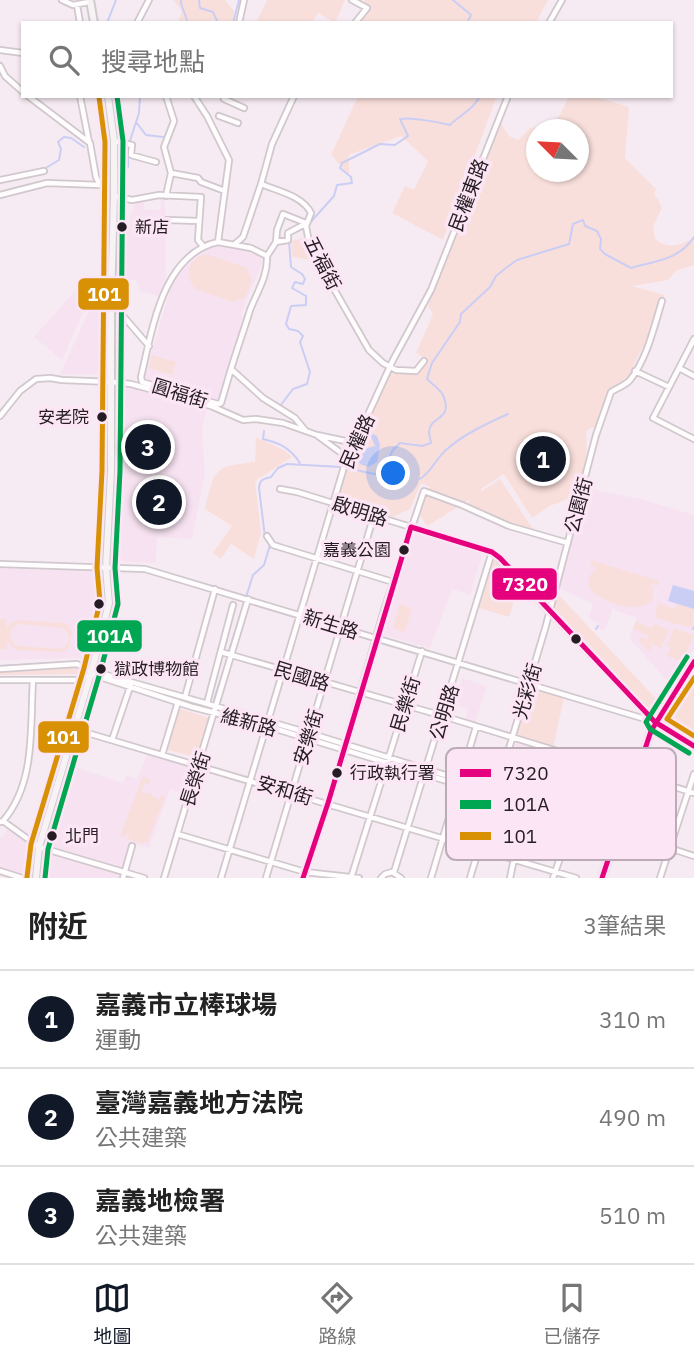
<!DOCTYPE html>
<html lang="zh-TW">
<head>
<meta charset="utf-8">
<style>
  body { margin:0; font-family:"IBM Plex Sans","Noto Sans TC",sans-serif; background:#f6f6f6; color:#222 }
  .compass { position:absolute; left:526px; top:119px; width:63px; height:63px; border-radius:50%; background:#fff; box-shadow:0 2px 5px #0004; rotate:294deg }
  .you { position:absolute; left:394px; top:474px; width:24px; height:24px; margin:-18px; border:5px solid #fff; border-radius:50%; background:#1a73e8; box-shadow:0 0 0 10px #1a73e833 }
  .badge { display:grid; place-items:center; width:46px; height:46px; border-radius:50%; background:#111827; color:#fff; font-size:23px; font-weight:700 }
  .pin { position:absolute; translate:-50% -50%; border:4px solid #fff; box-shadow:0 2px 7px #0006 }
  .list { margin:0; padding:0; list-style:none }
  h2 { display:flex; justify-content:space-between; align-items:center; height:91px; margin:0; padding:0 28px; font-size:30px }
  h2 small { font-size:23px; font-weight:400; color:#767676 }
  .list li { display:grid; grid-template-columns:46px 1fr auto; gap:21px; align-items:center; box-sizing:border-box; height:98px; padding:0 28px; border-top:2px solid #e0e0e0 }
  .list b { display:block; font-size:26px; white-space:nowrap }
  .list p { margin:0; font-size:23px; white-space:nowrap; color:#767676 }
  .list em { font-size:23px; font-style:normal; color:#767676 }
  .icon { flex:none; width:38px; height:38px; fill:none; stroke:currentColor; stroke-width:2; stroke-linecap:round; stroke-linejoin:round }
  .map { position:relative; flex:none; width:694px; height:878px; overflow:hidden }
  .search { position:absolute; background:#fff; box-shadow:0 2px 5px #0004; left:21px; right:21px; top:21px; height:77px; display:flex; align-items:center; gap:18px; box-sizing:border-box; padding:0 24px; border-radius:0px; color:#767676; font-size:26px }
  .sheet { height:385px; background:#fff }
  nav { display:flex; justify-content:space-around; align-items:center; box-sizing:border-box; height:98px; border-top:2px solid #e0e0e0; background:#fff; font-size:19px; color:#767676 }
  nav a { display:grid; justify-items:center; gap:4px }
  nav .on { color:#111827 }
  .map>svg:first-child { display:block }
  .built { fill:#f7e2f1 }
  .green { fill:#f9dfdc; fill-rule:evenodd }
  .water { fill:#cacef4 }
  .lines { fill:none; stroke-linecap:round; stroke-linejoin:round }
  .stream { stroke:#cacef4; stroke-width:2 }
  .minor-tunnel { stroke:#cdc2c9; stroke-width:4.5; stroke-dasharray:4.5 2; stroke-linecap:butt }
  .minor-casing { stroke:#d0c8cd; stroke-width:8 }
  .major-casing { stroke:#d0cbcf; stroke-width:10 }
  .minor { stroke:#fefcfd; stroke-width:4.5 }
  .major { stroke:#f7f2f4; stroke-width:6 }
  .bus-1-casing { stroke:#fce6f5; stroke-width:10 }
  .bus-2-casing { stroke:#fce6f5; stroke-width:10 }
  .bus-3-casing { stroke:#fce6f5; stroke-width:10 }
  .bus-1 { stroke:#e5007d; stroke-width:5 }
  .bus-2 { stroke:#00a651; stroke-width:5 }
  .bus-3 { stroke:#d89105; stroke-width:5 }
  .bus-dot { fill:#251d23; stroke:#fce6f5; stroke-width:2.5 }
  .labels { text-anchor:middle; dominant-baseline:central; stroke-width:7; stroke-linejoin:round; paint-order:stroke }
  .bus-label { font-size:17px; fill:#251d23; stroke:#fce6f5; text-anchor:start }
  .street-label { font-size:19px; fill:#251d23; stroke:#fce6f5 }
  .key { fill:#fce6f5; stroke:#bcaab6; stroke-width:2 }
  .key-label { font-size:19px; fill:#251d23 }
  .line-badge { stroke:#fce6f5; stroke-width:2.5 }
  .badge-label { font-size:19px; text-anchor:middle; font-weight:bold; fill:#fff }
</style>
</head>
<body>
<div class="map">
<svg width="694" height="878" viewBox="0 0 694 878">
  <rect width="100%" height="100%" fill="#f7ebf3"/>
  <path class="built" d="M 161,197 L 165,197 L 166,281 L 162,297 L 140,291 L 136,280 L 119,279 L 122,231 L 129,231 L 131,212 L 134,212 L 135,202 L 143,200 L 145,210 L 160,210 Z
    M 229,244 L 265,256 L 245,304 L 241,316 L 245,319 L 218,400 L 144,378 L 170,290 L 178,274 L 195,254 L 208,247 Z
    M 84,281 L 93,290 L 62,360 L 34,337 Z
    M 106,301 L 107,375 L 60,374 L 92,304 Z
    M 119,385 L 137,387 L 207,409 L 202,429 L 205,474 L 192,539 L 157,537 L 156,563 L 115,561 Z
    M 591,489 L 641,499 L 694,515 L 694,649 L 671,685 L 629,638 L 637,618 L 615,610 L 613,607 L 606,628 L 602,631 L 597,623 L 589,618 L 593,604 L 559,588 L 586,491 Z
    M 416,533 L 478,551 L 482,556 L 470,595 L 452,589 L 430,648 L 383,635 L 381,631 L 409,537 Z
    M 0,568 L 102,572 L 102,602 L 89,661 L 77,658 L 0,660 Z
    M 462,678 L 487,686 L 475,723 L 465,720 L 468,709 L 454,705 Z
    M 516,742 L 588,763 L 563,838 L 557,836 L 551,852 L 536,847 L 531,861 L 485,846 Z
    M 149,751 L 189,764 L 179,792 L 170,789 L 149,848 L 131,843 L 121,878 L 41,878 L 45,849 L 71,766 L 123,783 L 126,775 L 137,779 Z
    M 7,829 L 35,849 L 32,876 L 0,869 L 0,838 L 3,837 Z"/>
  <path class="green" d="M 173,0 L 225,0 L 234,11 L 233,20 L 228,23 L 216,23 L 212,19 L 210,23 L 178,23 L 182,11 Z
    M 267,0 L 345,0 L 335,23 L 318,13 L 312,23 L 256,23 Z
    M 365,0 L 548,0 L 536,23 L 358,23 Z
    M 358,96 L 497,96 L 443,240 L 392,213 L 405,186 L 414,190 L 428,161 L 401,136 L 349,155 L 349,175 L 331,155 Z
    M 569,96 L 592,96 L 629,107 L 625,158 L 656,189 L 654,194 L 658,199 L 662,208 L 653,227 L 655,239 C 668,250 680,245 694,238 L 694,265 L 676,271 L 668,280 L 632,286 L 665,295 L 657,318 L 627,379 L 610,392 L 596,427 L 590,428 L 586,432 C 589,457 582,478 576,502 L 573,497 L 550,506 L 532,518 L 504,474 L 481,489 L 482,491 L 500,479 L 537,535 L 466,506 L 471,499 L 427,526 L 419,514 L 430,487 L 421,483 L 410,509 L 393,517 L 342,503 L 338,496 L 345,470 L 389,374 L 419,374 L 429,361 L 416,353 L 433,314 L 428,306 L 499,120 L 509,136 L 518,140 L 530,128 C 558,125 557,121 569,96 ZM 536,130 L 578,130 L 578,172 L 536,172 Z
    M 308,237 L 318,261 L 292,257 L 291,241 Z
    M 206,254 L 246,267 L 252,280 L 245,298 L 232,302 L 195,289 C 184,275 188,258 206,254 Z
    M 152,355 L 176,362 L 172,375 L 149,368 Z
    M 256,437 L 284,450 L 292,457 L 255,481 L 261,533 L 254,559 L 231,544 L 221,559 L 213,553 L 232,526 L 205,509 C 214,469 214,466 255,462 Z
    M 499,552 L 521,580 L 509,617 L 476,607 L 494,560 L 495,562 L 500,558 L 498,556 Z
    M 591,560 L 659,581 L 658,586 L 651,584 C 666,622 596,606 588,585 L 590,575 L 597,568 L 590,565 Z
    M 558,594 L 661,704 L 652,716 L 552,612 Z
    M 400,603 L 406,607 L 412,607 L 405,632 L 393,628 Z
    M 658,603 L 675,609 L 677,604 L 694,609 L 692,628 L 655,618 Z
    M 0,619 L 6,619 L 7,628 L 12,622 L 18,620 L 63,623 L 68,625 L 72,633 L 69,647 L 63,652 L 16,650 L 7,641 L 6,650 L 0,649 ZM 19,624 L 64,628 L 70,638 L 65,647 L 60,649 L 17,646 L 9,637 L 12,628 Z
    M 636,622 L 652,628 L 655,624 L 669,630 L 661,648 L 649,643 L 652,647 L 649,651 L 638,640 L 642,637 L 647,641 L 649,636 L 633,629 Z
    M 674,628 L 694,635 L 682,662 L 667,656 L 671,647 L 667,646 Z
    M 70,666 L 82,671 L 81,674 L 0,675 L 0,669 Z
    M 694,675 L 694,739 L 667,723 L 667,719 Z
    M 531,689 L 564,698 L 553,748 L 513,738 Z
    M 180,709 L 210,718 L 198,758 L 168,750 Z
    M 143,776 L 151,780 L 150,784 L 145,783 L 141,793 L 149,793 L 159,800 L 161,795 L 165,797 L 147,843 L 143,841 L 142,844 L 127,839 L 128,836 L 131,837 L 127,832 L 125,837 L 120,836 Z"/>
  <path class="water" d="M 369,432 L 377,436 L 380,445 L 377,462 L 368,467 L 360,464 L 357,456 L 360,450 L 375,446 Z
    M 673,585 L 694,591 L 694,609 L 668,601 Z"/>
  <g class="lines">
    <path class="stream" d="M 181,0 C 180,7 187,14 187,23
      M 199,0 L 200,8 L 213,12 L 218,23
      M 453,0 L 471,15 L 467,23
      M 107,23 L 116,0
      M 233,23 L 239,0
      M 136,122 L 146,135 L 163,137
      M 44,169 L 59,160 L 61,149 L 58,142 L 64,137 L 71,138 L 84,147
      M 120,175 L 128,167 L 128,147 L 139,113 L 140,96
      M 308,225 L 334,196 L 337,185 L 352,183 L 351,177 L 340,168 L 342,163 L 380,144 L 395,145 L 408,136 L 400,119 C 411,117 438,122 450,125 C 460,115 474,109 480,96
      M 295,232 L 303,229
      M 280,406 L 293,389 L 307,384 L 310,372 L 300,342 L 303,336 L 298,331 L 289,329 L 286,324 L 291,306 L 306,305 L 306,296 L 292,288 L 295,282 L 303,284 L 305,279 L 302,274 L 291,267 L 289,241
      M 264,431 L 263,439 C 280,443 290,448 300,463
      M 347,468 L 374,474 L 381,473 L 393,450 L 400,443 L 422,446 L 431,443 C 431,439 429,436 429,432 C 430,415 454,421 443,395 C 440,389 432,384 427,379 L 432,363 L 460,322 L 461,314 L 490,287 L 496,276 L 506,268 L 517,260 L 569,244 L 573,224 L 583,220 L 585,226 L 597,231 L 601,239 L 600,249 L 605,254 L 631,268 C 655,261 679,260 694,237
      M 420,479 C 431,472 436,459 446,450 C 464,434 486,424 508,414
      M 265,537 L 259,488 C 260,479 263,479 271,477 L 278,468 L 287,464 L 341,467
      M 596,629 L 598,626
      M 693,629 L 694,627
      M 229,651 L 253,575 L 264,565 L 270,545
      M 0,666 L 75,662
      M 213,703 L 228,657"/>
    <path class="minor-tunnel" d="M 100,185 L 114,188"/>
    <defs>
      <path id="minor" d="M 62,0 L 73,5 L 89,2
        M 352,0 L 367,8 L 355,23
        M 77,5 L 80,23
        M 137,23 L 149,0
        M 239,23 L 244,0
        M 549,23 L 562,0
        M 0,50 L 23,53
        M 0,66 L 5,76 L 23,92
        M 80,96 L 89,142
        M 194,96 L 207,116 L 229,160 L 218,242 L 251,248 L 267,256 C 268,276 257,292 250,310 C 244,330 237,349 231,369
        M 294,96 L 272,144 L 261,184 C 278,191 303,196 311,213 L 306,226 L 308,237 L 318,261 L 369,350 L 383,363 L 396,370 L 416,371 L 424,361
        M 224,99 L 244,108
        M 219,116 L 238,123
        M 114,141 L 132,145 L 131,155 L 156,162
        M 171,173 L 198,178 L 201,182 L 225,191
        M 0,180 L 44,171
        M 0,195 L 47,183 L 100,185 L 96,177 L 90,143 L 28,96
        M 114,196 L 132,200 L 159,195 L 201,197 L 198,240 L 203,246
        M 166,196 L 171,173 L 164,147 L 174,121 L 166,96
        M 167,220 L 199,221
        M 218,242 C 162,254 152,331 141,377 L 142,382 L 218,404 L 221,403 L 231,369 L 263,398 L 295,418 L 305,430
        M 276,242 L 277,230 L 283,214 L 306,223
        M 235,244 L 243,237 L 261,184
        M 267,256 L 276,242 L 288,240 L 288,233 L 305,224
        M 111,302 L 149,346
        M 694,339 L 653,418 L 694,439
        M 679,368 L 694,376
        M 635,371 L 669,387
        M 0,416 L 20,391 L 36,379 L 50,378 L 62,380 L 112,382 L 131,384 L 211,406 L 243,420 L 256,419 L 283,423 L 317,435 L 355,443
        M 318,436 L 348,458
        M 280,489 L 297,492 L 492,552 L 655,722 L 694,746
        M 267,536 L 273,545 L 393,582
        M 0,564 L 145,569 L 655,722
        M 221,652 L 443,716 L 694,793
        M 0,669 L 77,664 L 86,669 L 309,733 L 497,791
        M 0,680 L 77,680 L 91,674 L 192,707 L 266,726 L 496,796
        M 185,697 L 215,589
        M 207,703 L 233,605
        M 74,729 L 576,878
        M 112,740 L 131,684
        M 162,755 L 178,702
        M 575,817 L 694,856
        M 3,821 C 36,783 30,727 33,680
        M 0,822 L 3,821 L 39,847 L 144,878
        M 177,834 L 305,872 L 359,878
        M 0,871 L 22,878
        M 394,872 L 492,552
        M 123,878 L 132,846
        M 164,878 L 248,599
        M 221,878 L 344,467 L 393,360 L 431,290 L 508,96
        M 266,878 L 374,515
        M 303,878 L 328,803 L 384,610 L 424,491 L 462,505 L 509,526 L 568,543
        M 351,878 L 422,651
        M 381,878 L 385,874 L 392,872 L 401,878
        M 431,878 L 476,727
        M 470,878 L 545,629 L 596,435 L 611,392 C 617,388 626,385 630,380 C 647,359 654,327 662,301
        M 510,878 L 514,859
        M 553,878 L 594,762
        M 660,878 L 694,774"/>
      <path id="major" d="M 90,0 L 94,23
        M 36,878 L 39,847 L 92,670 L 109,603 L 106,568 L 111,471 L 111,302 L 114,196 L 114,141 L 108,96
        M 602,878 L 651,731 L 694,662"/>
    </defs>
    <use href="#minor" class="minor-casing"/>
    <use href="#major" class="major-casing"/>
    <use href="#minor" class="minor"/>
    <use href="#major" class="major"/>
    <defs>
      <path id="bus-1" d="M 411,527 L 492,552 L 500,558 L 655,722 L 694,746
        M 303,878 L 328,803 L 411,527
        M 602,878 L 651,731 L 694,662"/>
      <path id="bus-2" d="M 687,657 L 646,722 L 650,729 L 689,753
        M 45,878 L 48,849 L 100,673 L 118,604 L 115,568 L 120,471 L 123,141 L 117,96"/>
      <path id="bus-3" d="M 694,678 L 667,719 L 694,736
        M 27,877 L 31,844 L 84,668 L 100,602 L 97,568 L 102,471 L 105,142 L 99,97"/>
    </defs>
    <use href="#bus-1" class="bus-1-casing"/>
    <use href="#bus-2" class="bus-2-casing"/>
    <use href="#bus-3" class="bus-3-casing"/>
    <use href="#bus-1" class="bus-1"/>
    <use href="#bus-2" class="bus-2"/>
    <use href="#bus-3" class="bus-3"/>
  </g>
  <g class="bus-dot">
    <circle cx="122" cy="227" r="6"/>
    <circle cx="102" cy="417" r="6"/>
    <circle cx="404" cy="550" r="6"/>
    <circle cx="99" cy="604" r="6"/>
    <circle cx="576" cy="639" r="6"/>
    <circle cx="101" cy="669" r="6"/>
    <circle cx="337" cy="773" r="6"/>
    <circle cx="52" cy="836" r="6"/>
  </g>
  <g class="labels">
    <g class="bus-label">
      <text x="135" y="227">新店</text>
      <text x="89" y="417" text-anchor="end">安老院</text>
      <text x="391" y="550" text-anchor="end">嘉義公園</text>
      <text x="114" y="669">獄政博物館</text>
      <text x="350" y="773">行政執行署</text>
      <text x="65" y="836">北門</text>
    </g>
    <g class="street-label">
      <text transform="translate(468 195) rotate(-69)">民權東路</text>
      <text transform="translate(323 263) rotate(63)">五福街</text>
      <text transform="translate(180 393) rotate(17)">圓福街</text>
      <text transform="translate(357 441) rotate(-66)">民權路</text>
      <text transform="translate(578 505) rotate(-75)">公園街</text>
      <text transform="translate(360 511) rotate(17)">啟明路</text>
      <text transform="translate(331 624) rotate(17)">新生路</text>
      <text transform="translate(302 676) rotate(17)">民國路</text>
      <text transform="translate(527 691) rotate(-74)">光彩街</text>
      <text transform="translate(405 704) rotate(-73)">民樂街</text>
      <text transform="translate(444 712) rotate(-73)">公明路</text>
      <text transform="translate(249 722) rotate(15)">維新路</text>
      <text transform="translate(308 737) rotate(-73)">安樂街</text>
      <text transform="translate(195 779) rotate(-72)">長榮街</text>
      <text transform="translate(285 790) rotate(17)">安和街</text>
    </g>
  </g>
  <rect x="446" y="748" width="230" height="112" rx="10" class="key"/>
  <rect x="460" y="769" width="31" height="8" fill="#e5007d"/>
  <rect x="460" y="800" width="31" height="9" fill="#00a651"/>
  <rect x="460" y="832" width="31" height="8" fill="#d89105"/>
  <g class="key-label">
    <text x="503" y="780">7320</text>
    <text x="503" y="811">101A</text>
    <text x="503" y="843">101</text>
  </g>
  <g class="line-badge">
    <rect x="77" y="277" width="53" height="34" rx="7" fill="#d89105"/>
    <rect x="491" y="567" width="67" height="34" rx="7" fill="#e5007d"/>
    <rect x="76" y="619" width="67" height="34" rx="7" fill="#00a651"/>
    <rect x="37" y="720" width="53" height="34" rx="7" fill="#d89105"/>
  </g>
  <g class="badge-label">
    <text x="104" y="301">101</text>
    <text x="525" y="591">7320</text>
    <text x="110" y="643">101A</text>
    <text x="63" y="744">101</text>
  </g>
</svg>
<svg class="compass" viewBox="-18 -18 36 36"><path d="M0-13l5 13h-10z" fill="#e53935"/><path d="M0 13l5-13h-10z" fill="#767676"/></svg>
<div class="you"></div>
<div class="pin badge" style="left:543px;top:459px">1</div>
<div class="pin badge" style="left:159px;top:502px">2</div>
<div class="pin badge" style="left:148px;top:447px">3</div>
<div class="search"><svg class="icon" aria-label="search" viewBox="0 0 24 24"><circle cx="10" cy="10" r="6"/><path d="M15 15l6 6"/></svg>搜尋地點</div>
</div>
<section class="sheet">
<h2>附近<small>3筆結果</small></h2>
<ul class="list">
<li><span class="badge">1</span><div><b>嘉義市立棒球場</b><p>運動</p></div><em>310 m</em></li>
<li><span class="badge">2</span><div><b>臺灣嘉義地方法院</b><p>公共建築</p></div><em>490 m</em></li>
<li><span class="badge">3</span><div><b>嘉義地檢署</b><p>公共建築</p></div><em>510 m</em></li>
</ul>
</section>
<nav>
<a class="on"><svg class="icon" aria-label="map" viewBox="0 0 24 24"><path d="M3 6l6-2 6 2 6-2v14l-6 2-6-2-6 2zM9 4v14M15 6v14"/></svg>地圖</a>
<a><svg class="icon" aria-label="directions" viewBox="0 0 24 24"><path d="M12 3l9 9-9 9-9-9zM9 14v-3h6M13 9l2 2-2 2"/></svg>路線</a>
<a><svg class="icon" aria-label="saved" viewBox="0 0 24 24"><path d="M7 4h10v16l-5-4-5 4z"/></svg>已儲存</a>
</nav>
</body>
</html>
